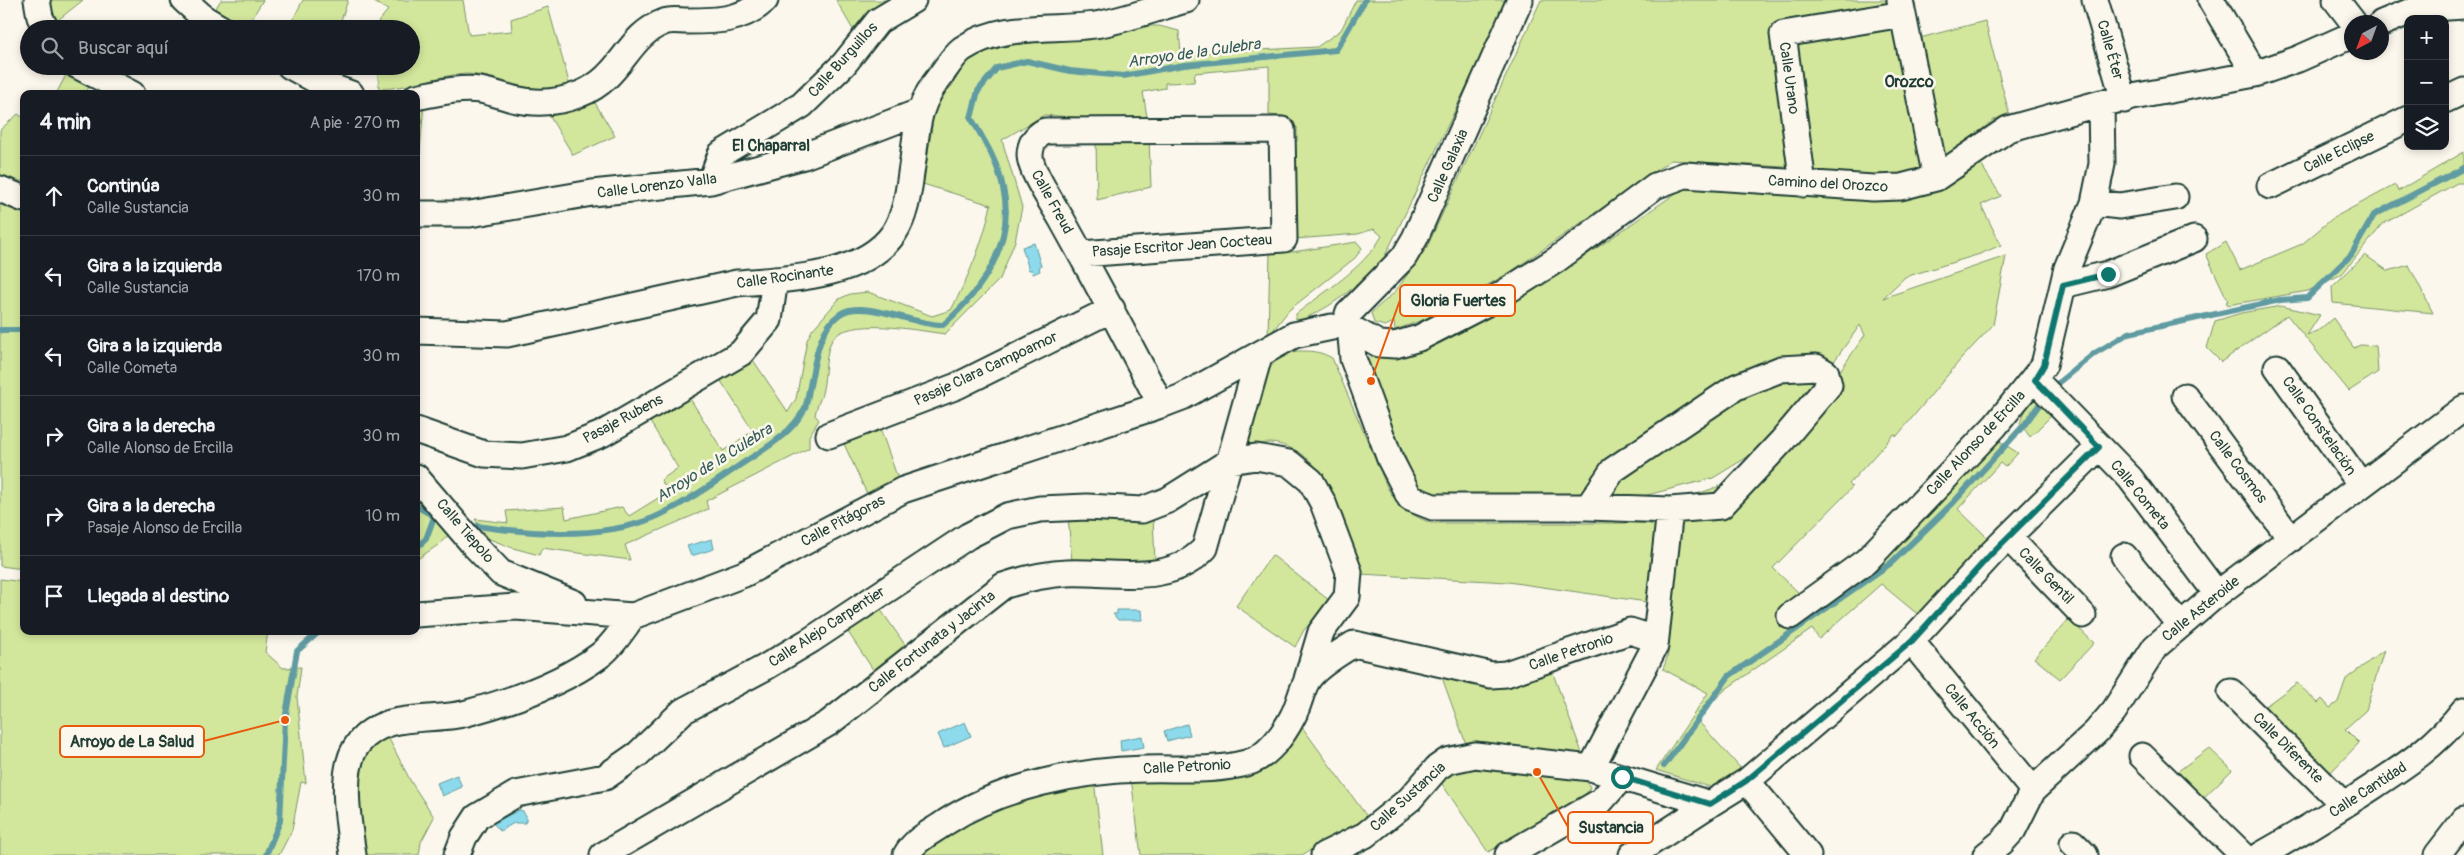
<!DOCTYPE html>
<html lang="es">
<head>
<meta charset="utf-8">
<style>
  body { margin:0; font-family:Pangolin,sans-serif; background:#20242c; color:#f1f3f6 }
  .controls { position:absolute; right:15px; top:15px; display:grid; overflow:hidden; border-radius:10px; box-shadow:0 2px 8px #0003 }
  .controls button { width:45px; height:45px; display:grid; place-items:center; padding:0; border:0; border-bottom:1px solid #363941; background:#171b24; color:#f1f3f6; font:25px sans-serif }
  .compass { position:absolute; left:2344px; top:15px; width:45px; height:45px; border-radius:50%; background:#171b24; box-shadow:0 2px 8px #0003; rotate:221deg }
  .stop { position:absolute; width:15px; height:15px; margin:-11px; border:4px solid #0f766e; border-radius:50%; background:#fff }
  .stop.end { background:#0f766e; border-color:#fff; box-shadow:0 1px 5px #0008 }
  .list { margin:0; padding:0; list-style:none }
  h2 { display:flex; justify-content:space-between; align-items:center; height:65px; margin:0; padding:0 20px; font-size:21px }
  h2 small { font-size:16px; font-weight:400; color:#9ea1a6 }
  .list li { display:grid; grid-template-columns:32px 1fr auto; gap:15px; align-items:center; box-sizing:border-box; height:80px; padding:0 20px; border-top:1px solid #363941 }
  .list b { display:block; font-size:19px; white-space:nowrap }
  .list p { margin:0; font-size:16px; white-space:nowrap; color:#9ea1a6 }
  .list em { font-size:16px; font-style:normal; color:#9ea1a6 }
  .icon { flex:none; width:28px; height:28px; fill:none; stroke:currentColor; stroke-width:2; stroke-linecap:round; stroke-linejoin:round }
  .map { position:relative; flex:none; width:2464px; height:855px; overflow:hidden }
  .search { position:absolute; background:#171b24; box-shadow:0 2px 8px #0003; left:20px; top:20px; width:400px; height:55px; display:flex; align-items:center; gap:12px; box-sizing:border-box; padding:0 18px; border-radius:28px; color:#9ea1a6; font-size:19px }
  .panel { position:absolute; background:#171b24; box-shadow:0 2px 8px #0003; left:20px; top:90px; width:400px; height:545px; border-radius:10px }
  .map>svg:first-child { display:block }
  .green { fill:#d3e79c; stroke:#799268 }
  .water { fill:#8cdaeb; stroke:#609ba2 }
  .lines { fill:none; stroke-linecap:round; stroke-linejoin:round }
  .stream { stroke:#609ba2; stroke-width:6 }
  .minor-casing { stroke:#1f3d34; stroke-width:29 }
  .minor { stroke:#fbf7ec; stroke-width:25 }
  .route { stroke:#0f766e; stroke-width:6 }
  .labels { text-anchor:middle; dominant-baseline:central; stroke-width:5; stroke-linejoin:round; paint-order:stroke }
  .street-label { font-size:15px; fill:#1f3d34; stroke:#fbf7ec }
  .water-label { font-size:16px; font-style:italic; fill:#355c59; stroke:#fbf7ec }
  .neighbourhood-label { font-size:16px; font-weight:bold; fill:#1f3d34; stroke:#fbf7ec }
  .leader { fill:none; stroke:#e8590c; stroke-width:2 }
  .callout-dot { fill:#e8590c; stroke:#fbf7ec; stroke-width:2 }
  .callout { fill:#fbf7ec; stroke:#e8590c; stroke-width:2 }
  .callout-label { font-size:16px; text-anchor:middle; font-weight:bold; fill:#1f3d34 }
</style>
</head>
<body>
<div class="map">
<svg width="2464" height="855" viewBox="0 0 2464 855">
  <rect width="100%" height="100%" fill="#fbf7ec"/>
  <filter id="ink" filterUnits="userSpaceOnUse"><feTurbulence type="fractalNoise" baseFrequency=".02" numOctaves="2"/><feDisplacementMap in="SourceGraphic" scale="10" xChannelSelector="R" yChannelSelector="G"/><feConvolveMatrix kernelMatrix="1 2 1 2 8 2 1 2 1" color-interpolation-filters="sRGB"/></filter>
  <g filter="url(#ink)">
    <path class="green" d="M 47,0 L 83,0 L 53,24 Z
      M 221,0 L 263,0 L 246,28 L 215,9 Z
      M 303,0 L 348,0 L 338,29 L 288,29 Z
      M 376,0 L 463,0 L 469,35 L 512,31 L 511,19 L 548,7 L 570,86 C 555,88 540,91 525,87 C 506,83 486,74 465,74 C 436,75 408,89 379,89 L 377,66 L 411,66 L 411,29 L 375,29 L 375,26 L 388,10 L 374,2 Z
      M 836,0 L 893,0 L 856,35 Z
      M 1356,0 L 1508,0 L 1384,258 C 1354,288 1336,306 1296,322 L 1296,314 C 1325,291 1363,269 1382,236 L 1374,229 L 1358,234 L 1295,239 L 1292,146 L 1297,141 L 1297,127 L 1292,131 L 1291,125 L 1283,116 L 1269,115 L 1269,66 L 1195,73 L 1194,82 L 1165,83 L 1165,88 L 1143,92 L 1147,117 L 1100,119 L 1044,115 L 1002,140 L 1022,207 L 1015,241 L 1000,279 L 945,334 C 921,331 846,316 832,340 C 825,352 826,374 823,389 C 822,398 816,406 815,415 L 819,420 L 809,436 L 809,448 L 706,501 L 708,509 L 625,545 L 630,560 L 542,548 L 539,555 L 513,548 L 487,538 L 475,519 L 508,523 L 506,511 L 564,507 L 566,519 L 622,507 L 629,516 L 668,492 L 661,480 L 678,468 L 649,420 L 689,397 L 723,451 L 753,431 L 719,378 L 751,357 L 788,412 L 796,399 L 807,340 L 812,330 L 839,299 L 850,294 L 868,292 L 932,316 L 951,310 C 969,276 983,243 991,205 L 923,184 L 932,126 L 931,118 L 940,97 L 952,86 L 966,60 L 992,48 L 1106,33 L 1135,26 L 1159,26 L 1179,31 L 1181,54 L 1317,47 L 1341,30 Z
      M 1541,0 L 1891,0 L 1926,160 L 1919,171 L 1906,176 L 1830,175 L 1800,168 L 1671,160 L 1509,273 L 1428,318 L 1395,330 L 1394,322 L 1385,326 L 1374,323 L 1371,313 L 1395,292 L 1427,247 Z
      M 1985,21 L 2009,113 L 1994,120 L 1942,160 L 1916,39 Z
      M 66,75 L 89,87 L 85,94 L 56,94 Z
      M 592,98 L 615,136 L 573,155 L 547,112 Z
      M 424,103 L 416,203 L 416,105 Z
      M 18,114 L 24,118 L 24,182 L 0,175 L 0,130 Z
      M 1096,138 L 1149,140 L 1151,187 L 1097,200 Z
      M 2464,152 L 2464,183 L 2457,183 L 2383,224 L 2342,274 L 2308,291 L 2228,305 L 2226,302 L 2228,301 L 2206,254 L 2226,242 L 2240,270 L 2302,244 L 2333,218 L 2395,185 L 2398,191 Z
      M 1980,163 L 2001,196 L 1981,205 L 2001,245 L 1980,254 L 1905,277 L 1883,298 L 2006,256 L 1993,325 L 1961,359 L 1897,436 L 1894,434 L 1849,484 L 1852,487 L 1843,497 L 1773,568 L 1803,597 L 1790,622 L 1993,437 L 2018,453 L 2005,467 L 2000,463 L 1958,509 L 1993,543 L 1921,617 L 1881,584 L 1819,639 L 1812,629 L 1726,689 L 1712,702 L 1699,722 L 1743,771 L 1713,788 L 1656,770 L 1708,693 L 1663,669 C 1675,641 1668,623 1647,602 L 1508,582 L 1360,574 L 1325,479 C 1313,460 1294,445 1271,443 C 1263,443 1255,445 1247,444 C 1254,413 1260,349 1302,351 C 1314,351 1321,352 1332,358 L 1388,489 C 1400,508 1411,515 1431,523 L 1645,523 L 1663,527 L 1697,494 L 1732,482 L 1802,425 L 1865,335 L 1860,325 L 1780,437 L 1713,478 L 1624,501 L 1439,497 L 1422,490 L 1416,483 L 1367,366 L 1367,359 C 1381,350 1404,355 1419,351 C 1439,345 1460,333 1478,323 C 1548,285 1613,236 1679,191 L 1692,186 L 1883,201 L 1924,195 L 1965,176 Z
      M 0,203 L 24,209 L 24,569 L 0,566 Z
      M 1357,242 L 1362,248 L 1355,258 L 1289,310 L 1268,337 L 1270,252 L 1292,252 Z
      M 2365,255 L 2388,271 L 2409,265 L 2433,313 L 2333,303 L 2332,287 Z
      M 2281,306 L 2320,315 L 2307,335 L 2319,330 L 2333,318 L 2354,348 L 2360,345 L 2376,346 L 2378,372 L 2349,391 L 2287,315 L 2221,362 L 2207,348 L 2215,321 L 2241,313 Z
      M 2031,398 L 2037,398 L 2054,413 L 2030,437 L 2020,423 Z
      M 879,425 L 898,479 L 868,496 L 844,444 Z
      M 416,497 L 451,533 L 438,545 L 416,560 Z
      M 1068,516 L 1153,518 L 1155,561 L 1140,565 L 1072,562 Z
      M 1272,555 L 1330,601 L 1304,630 L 1295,647 L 1236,606 Z
      M 0,579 L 24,582 L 24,631 L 268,631 L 265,652 L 283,668 L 301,667 L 297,697 L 306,783 L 301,782 L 292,830 L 279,855 L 0,855 Z
      M 878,606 L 908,649 L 876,674 L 846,629 Z
      M 2069,619 L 2094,643 L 2060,679 L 2034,658 Z
      M 2384,650 L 2366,710 L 2345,729 L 2359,743 L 2329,774 L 2264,707 L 2297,683 L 2318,703 L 2322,699 L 2330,708 L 2338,702 L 2346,679 Z
      M 1551,668 L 1582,753 L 1574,756 L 1466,744 L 1440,672 Z
      M 1302,727 L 1368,818 L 1302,855 L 1141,855 L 1131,778 L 1261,770 L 1278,758 Z
      M 386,733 L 411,782 L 434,817 L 421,842 L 419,855 L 366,855 C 361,821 349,781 370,749 C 374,743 381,738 386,733 Z
      M 2209,748 L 2232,770 L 2200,801 L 2173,775 Z
      M 1463,767 L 1586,781 L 1590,787 L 1587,793 L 1538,825 L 1488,852 L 1440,781 L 1451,770 Z
      M 1094,780 L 1103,855 L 916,855 L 1000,803 Z"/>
    <path class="water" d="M 1034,243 L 1041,266 L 1039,267 L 1040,271 L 1033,274 L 1032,270 L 1029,270 L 1022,247 Z
      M 712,539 L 714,549 L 691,556 L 687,546 Z
      M 1117,610 L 1141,610 L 1142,620 L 1118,620 L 1113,614 L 1117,614 Z
      M 965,722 L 971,736 L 944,748 L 938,734 Z
      M 1187,724 L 1190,735 L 1167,741 L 1164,731 Z
      M 1142,736 L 1144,747 L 1121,751 L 1120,740 Z
      M 457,775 L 462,787 L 442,796 L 437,783 Z
      M 519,810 L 523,811 L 527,819 L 525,823 L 514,823 L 500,831 L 493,823 Z"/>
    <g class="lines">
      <path class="stream" d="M 0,330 L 24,330
        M 2059,382 L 2095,353 L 2129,333 L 2280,300 L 2307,298 L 2351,255 L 2374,215 L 2464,168
        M 416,506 L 437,518
        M 477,526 C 530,534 602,539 653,518 C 679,507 716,482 740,465 C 764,449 791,435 805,408 C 807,403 808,395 809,390 C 815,365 817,330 840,314 C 864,298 915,326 943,325 C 982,291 1016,242 1003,188 C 998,162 984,140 971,118 L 978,91 L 997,68 L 1027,61 L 1070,71 L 1123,76 L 1184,65 L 1336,50 L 1365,0
        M 416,548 L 426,539 L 434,517
        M 1664,766 L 1729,676 L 1891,563 L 1953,503 L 2025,424 L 2042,401
        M 266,855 L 280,821 L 285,720 L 297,651 L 320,631"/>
      <defs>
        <path id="minor" d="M 37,0 L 40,17 L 46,29
          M 184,0 L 205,19 L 222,29
          M 1900,0 L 1936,178
          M 2095,0 L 2124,100
          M 2211,0 L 2255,74
          M 2336,0 L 2353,22
          M 2382,23 L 2416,9 L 2464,6
          M 78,66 L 132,94
          M 290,66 L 323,84 L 351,94
          M 416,97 C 437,93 459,87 480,90 C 491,92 502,96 513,99 C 535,104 559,103 580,94 C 623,77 626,36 664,22 C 671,19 680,21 687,21 C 716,21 742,21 765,0
          M 2445,100 L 2464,91
          M 711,181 L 721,154 L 802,105 L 844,64 L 878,21 L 913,0
          M 1803,184 L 1783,34 L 1903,14
          M 2270,186 L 2408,119
          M 0,189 L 24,199
          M 2094,203 L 2120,206 L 2175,197
          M 416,214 L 470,214 L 592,193 L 711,181 L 804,156 L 919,112
          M 1081,254 L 1284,239 L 1282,130 L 1045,131 C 1036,136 1030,143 1030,155 C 1030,171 1053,204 1062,220 C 1096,281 1129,343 1161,405
          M 2063,285 L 2108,274 L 2194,239
          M 1348,314 L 1404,257 L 1415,238 L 1520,0
          M 416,331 L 507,334 L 737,283 C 787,279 863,278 894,233 C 908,212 909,183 913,160 C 917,125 918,103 941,75 C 947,67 954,55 962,49 C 1002,22 1051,31 1095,25 C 1126,20 1156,8 1186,0
          M 1356,331 L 1379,344 L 1395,345 L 1419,338 L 1491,301 L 1556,260 L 1655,186 L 1685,175 L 1873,188 L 1901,187 L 1936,178 L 2008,129 L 2101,103 L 2255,74 L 2298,59 L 2352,35
          M 1351,337 L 1353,359 L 1362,383 L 1390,459 L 1410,498 L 1433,507 L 1588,507 L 1670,510 L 1721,506 L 1782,441 L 1829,385 L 1826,373 L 1816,367 L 1781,369 L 1736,387 L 1613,470 L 1588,507
          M 2277,367 L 2361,485
          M 2035,380 L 2130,478 L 2217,594
          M 2185,396 L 2291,539
          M 416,430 L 484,454 L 522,456 L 567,448 L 602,434 L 741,353 L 769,320 L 775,280
          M 829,435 L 957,386 L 1112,309
          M 416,477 L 474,545 L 501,573 L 574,603
          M 2008,537 L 2083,615
          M 2124,556 L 2180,625
          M 416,614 L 516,607 L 633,616 L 744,574 L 903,490 L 1161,405 L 1182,397 L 1294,335 L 1332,327
          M 1790,616 L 1866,561 L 1995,426 L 2044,365 L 2067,268 L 2094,203 L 2102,164 L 2101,103
          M 1911,641 L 2033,790
          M 2231,692 L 2344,805
          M 2142,756 L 2243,855
          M 1591,768 L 1655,646 L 1670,510
          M 1747,781 L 1808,855
          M 2073,843 L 2085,855
          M 353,855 C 349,825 338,770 358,744 C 384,710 431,723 467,713 C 512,701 561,684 599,656 C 612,647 623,629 633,616
          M 457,855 L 464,837 L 477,817 L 516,794 L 605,777 L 638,754 L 683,711 L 764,668 L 811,640 L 968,536 L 1007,516 L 1040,509 L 1087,507 L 1142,510 L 1168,500 L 1230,461 L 1256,457 L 1289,463 L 1311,481 L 1323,503 L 1349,572 L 1347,597 L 1321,632 L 1307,679
          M 603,855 L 829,723 L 1003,586 C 1024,579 1045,574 1067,573 C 1114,571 1169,587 1205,548 L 1259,356
          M 906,855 C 915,839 932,832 946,822 C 1001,786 1080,770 1145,769 C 1179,768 1213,772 1246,763 C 1267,758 1284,734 1293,716 C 1299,705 1301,691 1307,681 C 1315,667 1341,652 1354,644 L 1491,675 L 1506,674 L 1630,631 L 1649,637 L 1655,646
          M 1324,855 L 1365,835 L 1410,799 L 1437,768 L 1447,761 L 1475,755 L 1591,768 L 1710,804 L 1747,781 L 1911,641 L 1992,553 L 2099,447
          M 1508,855 L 1601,801 L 1622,777
          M 1632,855 L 1710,804
          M 1986,855 L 2002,842 L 2013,830 L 2033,790 L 2096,732 L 2114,711 L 2155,647 L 2217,594 L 2464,408
          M 2261,855 C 2294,837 2325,817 2357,797 C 2398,770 2433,750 2464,710
          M 2437,855 L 2464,820"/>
      </defs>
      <use href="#minor" class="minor-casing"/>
      <use href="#minor" class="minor"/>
    </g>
  </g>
  <g class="lines" filter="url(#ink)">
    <path class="route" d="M 1622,777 L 1710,804 L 1746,781 L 1912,641 L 1992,553 L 2099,447 L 2035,380 L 2044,365 L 2063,285 L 2108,274"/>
  </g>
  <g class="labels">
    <g class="street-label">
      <text transform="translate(2110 50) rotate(74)">Calle Éter</text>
      <text transform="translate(843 60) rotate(-48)">Calle Burguillos</text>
      <text transform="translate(1789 78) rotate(82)">Calle Urano</text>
      <text transform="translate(2339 152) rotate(-26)">Calle Eclipse</text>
      <text transform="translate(1448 166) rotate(-66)">Calle Galaxia</text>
      <text transform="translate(1828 184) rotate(3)">Camino del Orozco</text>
      <text transform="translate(657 186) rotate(-7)">Calle Lorenzo Valla</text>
      <text transform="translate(1052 202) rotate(61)">Calle Freud</text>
      <text transform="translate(1182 246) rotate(-4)">Pasaje Escritor Jean Cocteau</text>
      <text transform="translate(785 277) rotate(-8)">Calle Rocinante</text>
      <text transform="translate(986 369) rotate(-25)">Pasaje Clara Campoamor</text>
      <text transform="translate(623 419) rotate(-28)">Pasaje Rubens</text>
      <text transform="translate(2319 426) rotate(55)">Calle Constelación</text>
      <text transform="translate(1976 443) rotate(-47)">Calle Alonso de Ercilla</text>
      <text transform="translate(2238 467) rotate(53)">Calle Cosmos</text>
      <text transform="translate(2140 495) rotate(51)">Calle Cometa</text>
      <text transform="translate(843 521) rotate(-28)">Calle Pitágoras</text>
      <text transform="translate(465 531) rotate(49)">Calle Tiepolo</text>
      <text transform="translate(2046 576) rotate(46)">Calle Gentil</text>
      <text transform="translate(2201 609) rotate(-39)">Calle Asteroide</text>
      <text transform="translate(827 627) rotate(-33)">Calle Alejo Carpentier</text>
      <text transform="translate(932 642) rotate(-38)">Calle Fortunata y Jacinta</text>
      <text transform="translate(1571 652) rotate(-19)">Calle Petronio</text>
      <text transform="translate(1972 716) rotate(51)">Calle Acción</text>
      <text transform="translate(2288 748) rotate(45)">Calle Diferente</text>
      <text transform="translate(1187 767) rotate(-3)">Calle Petronio</text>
      <text transform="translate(2368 790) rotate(-33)">Calle Cantidad</text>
      <text transform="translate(1408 797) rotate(-42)">Calle Sustancia</text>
    </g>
    <g class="water-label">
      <text transform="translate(1194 53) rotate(-8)">Arroyo de la Culebra</text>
      <text transform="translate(714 463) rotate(-32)">Arroyo de la Culebra</text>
    </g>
    <g class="neighbourhood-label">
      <text x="1909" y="82">Orozco</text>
      <text x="771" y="146">El Chaparral</text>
    </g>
  </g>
  <path class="leader" d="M1371 381L1400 300M285 720L204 741M1537 772L1568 827"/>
  <g class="callout-dot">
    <circle cx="1371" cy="381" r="5"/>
    <circle cx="285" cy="720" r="5"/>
    <circle cx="1537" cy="772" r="5"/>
  </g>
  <g class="callout">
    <rect x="1400" y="285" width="115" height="31" rx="5"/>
    <rect x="60" y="726" width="144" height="31" rx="5"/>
    <rect x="1568" y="812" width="85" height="31" rx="5"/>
  </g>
  <g class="callout-label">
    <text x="1458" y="306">Gloria Fuertes</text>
    <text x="132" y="747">Arroyo de La Salud</text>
    <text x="1611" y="833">Sustancia</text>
  </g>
</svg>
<div class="controls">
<button>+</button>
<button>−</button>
<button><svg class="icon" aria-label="layers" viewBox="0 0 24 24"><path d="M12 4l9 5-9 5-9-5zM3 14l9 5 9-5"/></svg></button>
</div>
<svg class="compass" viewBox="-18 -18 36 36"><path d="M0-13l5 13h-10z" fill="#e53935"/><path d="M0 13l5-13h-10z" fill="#9ea1a6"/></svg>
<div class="stop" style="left:1622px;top:777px"></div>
<div class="stop end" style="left:2108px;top:274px"></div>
<div class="search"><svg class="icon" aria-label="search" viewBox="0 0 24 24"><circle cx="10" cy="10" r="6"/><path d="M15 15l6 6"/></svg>Buscar aquí</div>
<section class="panel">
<h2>4 min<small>A pie · 270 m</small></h2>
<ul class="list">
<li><svg class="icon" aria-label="ahead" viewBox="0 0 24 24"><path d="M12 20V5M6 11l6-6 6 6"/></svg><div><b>Continúa</b><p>Calle Sustancia</p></div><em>30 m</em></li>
<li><svg class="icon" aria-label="left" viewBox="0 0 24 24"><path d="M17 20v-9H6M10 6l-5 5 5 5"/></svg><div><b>Gira a la izquierda</b><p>Calle Sustancia</p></div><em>170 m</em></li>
<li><svg class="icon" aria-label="left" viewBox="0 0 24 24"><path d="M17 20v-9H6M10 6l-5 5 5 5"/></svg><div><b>Gira a la izquierda</b><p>Calle Cometa</p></div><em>30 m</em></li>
<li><svg class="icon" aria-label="right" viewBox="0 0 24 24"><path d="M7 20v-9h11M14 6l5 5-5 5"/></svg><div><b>Gira a la derecha</b><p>Calle Alonso de Ercilla</p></div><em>30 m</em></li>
<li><svg class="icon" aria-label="right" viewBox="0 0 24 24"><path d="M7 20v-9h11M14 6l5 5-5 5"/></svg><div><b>Gira a la derecha</b><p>Pasaje Alonso de Ercilla</p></div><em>10 m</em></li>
<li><svg class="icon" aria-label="arrive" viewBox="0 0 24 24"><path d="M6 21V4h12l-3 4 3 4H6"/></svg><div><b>Llegada al destino</b></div></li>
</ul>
</section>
</div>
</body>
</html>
